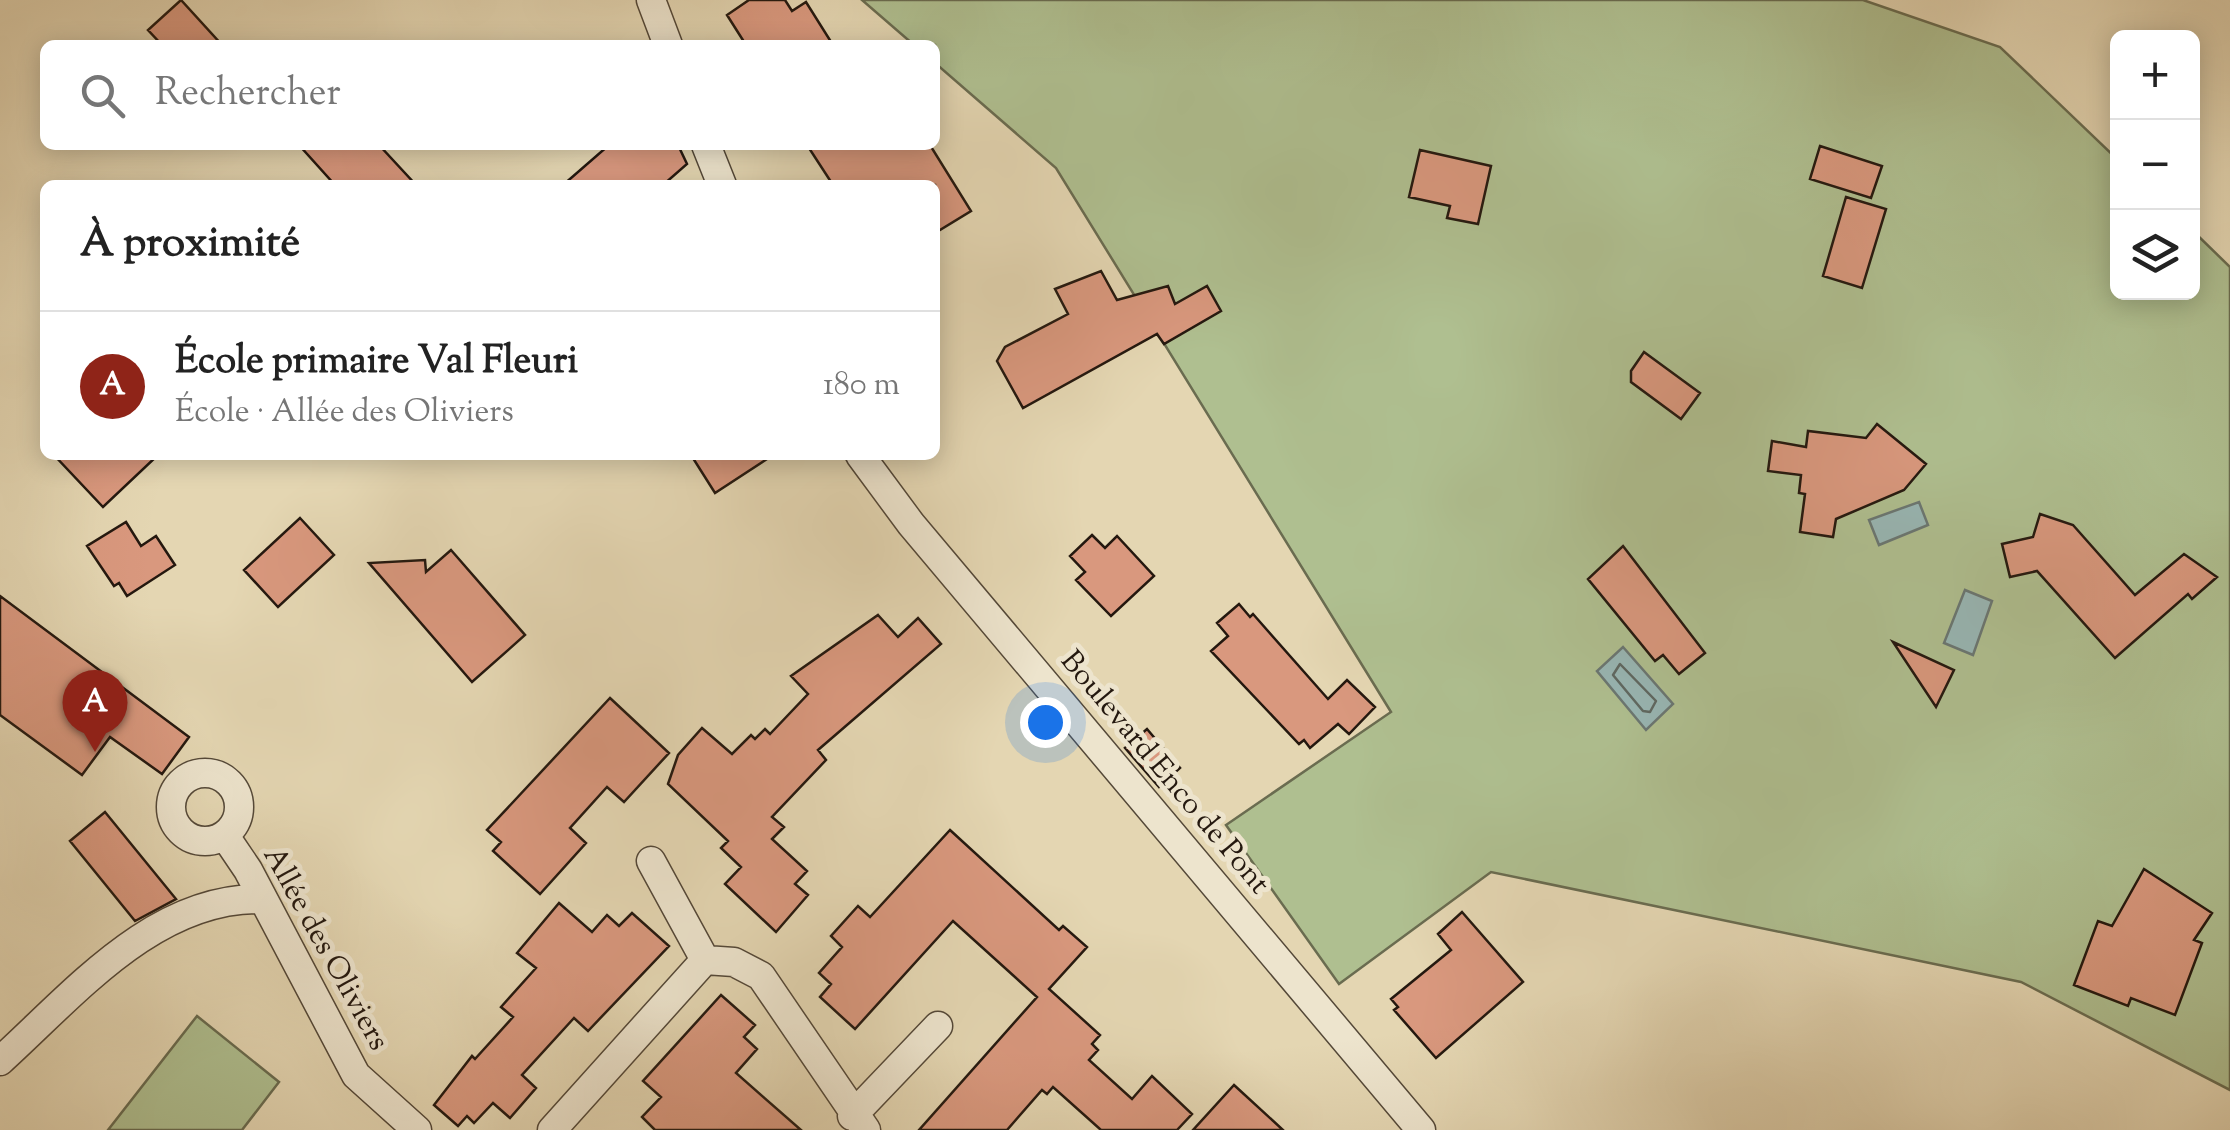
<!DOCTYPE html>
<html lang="fr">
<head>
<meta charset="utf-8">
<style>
  body { margin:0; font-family:"Sorts Mill Goudy",serif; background:#f2f2f2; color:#222 }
  .controls { position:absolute; right:30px; top:30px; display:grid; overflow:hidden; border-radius:15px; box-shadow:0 5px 25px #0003 }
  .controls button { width:90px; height:90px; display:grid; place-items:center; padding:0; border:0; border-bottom:2px solid #e0e0e0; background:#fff; color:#222; font:50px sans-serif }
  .you { position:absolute; left:1045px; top:722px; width:35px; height:35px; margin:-25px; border:8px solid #fff; border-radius:50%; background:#1a73e8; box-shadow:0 0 0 15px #1a73e833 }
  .badge { display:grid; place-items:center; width:65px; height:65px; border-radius:50%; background:#8f2418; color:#fff; font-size:32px; font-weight:700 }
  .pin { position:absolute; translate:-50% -82px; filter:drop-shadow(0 2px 5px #0008) }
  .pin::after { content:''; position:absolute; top:52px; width:35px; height:30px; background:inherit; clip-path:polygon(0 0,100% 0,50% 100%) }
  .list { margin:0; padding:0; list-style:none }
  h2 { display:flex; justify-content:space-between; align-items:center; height:130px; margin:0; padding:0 40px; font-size:42px }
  h2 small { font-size:32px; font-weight:400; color:#767676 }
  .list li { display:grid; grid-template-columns:65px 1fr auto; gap:30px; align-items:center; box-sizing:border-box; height:150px; padding:0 40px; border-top:2px solid #e0e0e0 }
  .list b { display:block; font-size:38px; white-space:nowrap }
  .list p { margin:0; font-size:32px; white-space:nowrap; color:#767676 }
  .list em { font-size:32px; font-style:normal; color:#767676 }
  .icon { flex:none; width:55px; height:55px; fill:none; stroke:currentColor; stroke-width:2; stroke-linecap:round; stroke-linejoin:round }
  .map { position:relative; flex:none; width:2230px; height:1130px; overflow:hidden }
  .search { position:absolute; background:#fff; box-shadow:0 5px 25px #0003; left:40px; top:40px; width:900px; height:110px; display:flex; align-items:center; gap:25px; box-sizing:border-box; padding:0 35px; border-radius:15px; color:#767676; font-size:38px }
  .panel { position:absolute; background:#fff; box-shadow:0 5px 25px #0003; left:40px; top:180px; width:900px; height:280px; border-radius:15px }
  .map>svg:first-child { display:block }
  .green { fill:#afbf90; stroke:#6a6c50; stroke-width:2.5 }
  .water { fill:#98b7b5; stroke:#6a7773; stroke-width:2.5 }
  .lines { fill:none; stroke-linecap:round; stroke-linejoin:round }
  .shore { stroke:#5e6862; stroke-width:2.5 }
  .building { fill:#d9987e; stroke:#24180f; stroke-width:2.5 }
  .street-casing { stroke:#544838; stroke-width:31 }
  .street { stroke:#ede4cd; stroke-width:28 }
  .labels { text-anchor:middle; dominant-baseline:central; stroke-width:10; stroke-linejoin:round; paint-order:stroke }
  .street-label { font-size:30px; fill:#24180f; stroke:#ede4cd }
</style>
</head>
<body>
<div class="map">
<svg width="2230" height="1130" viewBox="0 0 2230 1130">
  <rect width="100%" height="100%" fill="#e4d6b2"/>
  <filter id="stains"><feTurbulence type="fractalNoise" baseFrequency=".002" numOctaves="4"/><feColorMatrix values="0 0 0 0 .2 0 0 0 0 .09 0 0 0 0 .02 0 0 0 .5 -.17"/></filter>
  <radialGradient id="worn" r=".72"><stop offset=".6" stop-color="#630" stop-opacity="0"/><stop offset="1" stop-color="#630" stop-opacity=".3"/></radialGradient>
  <path class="green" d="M 862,0 L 1863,0 L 2000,47 L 2117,159 L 2118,292 L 2192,292 L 2193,231 L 2230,267 L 2230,1090 L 2021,982 L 1491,872 L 1339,984 L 1226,825 L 1391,712 L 1056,168 L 935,63 L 935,45 L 914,45 Z
    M 197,1016 L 279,1082 L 242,1130 L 108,1130 Z"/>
  <path class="water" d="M 1919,502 L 1928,525 L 1879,545 L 1869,520 Z
    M 1965,590 L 1992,601 L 1973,655 L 1944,643 Z
    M 1623,647 L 1673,704 L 1646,730 L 1597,671 Z"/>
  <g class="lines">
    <path class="shore" d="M 1620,664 L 1656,701 L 1650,712 L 1643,711 L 1613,675 Z"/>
  </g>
  <path class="building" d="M 181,0 L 222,45 L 162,45 L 148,30 Z
    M 749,0 L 785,0 L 792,11 L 806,2 L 833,45 L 746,45 L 727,15 Z
    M 299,145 L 379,145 L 416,185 L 335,185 Z
    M 609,145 L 678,145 L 687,164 L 663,185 L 563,185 Z
    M 807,145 L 930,145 L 971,211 L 935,233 L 935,185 L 833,185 Z
    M 1820,146 L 1882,166 L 1871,198 L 1810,179 Z
    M 1420,150 L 1491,166 L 1478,224 L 1447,218 L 1450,206 L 1409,197 Z
    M 1846,197 L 1886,209 L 1862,288 L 1823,276 Z
    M 1101,271 L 1117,300 L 1168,286 L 1175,304 L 1207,286 L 1221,311 L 1164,344 L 1157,334 L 1023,408 L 997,361 L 1005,347 L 1068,314 L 1055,289 Z
    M 1644,352 L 1700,393 L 1681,419 L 1631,382 L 1631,371 Z
    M 1877,424 L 1926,464 L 1904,490 L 1836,519 L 1833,537 L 1800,532 L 1805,494 L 1799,493 L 1801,475 L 1768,471 L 1772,441 L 1806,447 L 1808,431 L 1866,438 Z
    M 54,455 L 158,455 L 103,507 Z
    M 691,455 L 773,455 L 715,493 Z
    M 2040,514 L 2073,525 L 2135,595 L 2184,554 L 2217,577 L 2192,599 L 2188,594 L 2115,658 L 2037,571 L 2010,577 L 2002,544 L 2033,537 Z
    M 300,518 L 334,555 L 278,607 L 244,570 Z
    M 126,522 L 141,546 L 156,536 L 175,565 L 127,596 L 119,583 L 114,586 L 87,546 Z
    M 1092,535 L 1105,548 L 1117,536 L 1154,576 L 1111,616 L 1076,580 L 1085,572 L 1070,556 Z
    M 1623,546 L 1705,653 L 1679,674 L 1663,655 L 1655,661 L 1588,579 Z
    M 451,550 L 525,635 L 472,682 L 369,563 L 425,560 L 426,572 Z
    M 0,596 L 189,737 L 162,774 L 110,737 L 82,775 L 0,715 Z
    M 1239,604 L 1250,617 L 1253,614 L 1328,699 L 1347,680 L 1375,707 L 1349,734 L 1338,724 L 1310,748 L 1304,740 L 1299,744 L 1211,651 L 1228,636 L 1217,623 Z
    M 878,615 L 898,637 L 918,618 L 941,644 L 818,750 L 826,760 L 772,817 L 784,827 L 772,839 L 807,871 L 795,884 L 808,895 L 776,932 L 725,884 L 741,867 L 721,848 L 728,841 L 668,784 L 678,755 L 702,728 L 732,754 L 751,735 L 755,739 L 765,729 L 770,734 L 808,694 L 791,676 Z
    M 1893,642 L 1954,670 L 1936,707 Z
    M 610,698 L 669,753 L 624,802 L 607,787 L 570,828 L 586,843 L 540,894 L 493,851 L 501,842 L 487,830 Z
    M 1147,729 L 1180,768 L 1159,787 L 1125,748 Z
    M 105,812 L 176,899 L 135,921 L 70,841 Z
    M 950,830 L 1059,930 L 1063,926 L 1087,947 L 1049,989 L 1100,1035 L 1092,1044 L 1098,1050 L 1089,1060 L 1132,1099 L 1152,1076 L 1192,1114 L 1177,1130 L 1101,1130 L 1053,1087 L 1047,1094 L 1042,1090 L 1007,1130 L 919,1130 L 1037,997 L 953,921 L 855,1029 L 820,997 L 831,984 L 819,973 L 842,947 L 831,936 L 858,906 L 870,917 Z
    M 2144,869 L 2212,913 L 2194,940 L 2202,943 L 2175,1015 L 2131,998 L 2128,1006 L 2074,985 L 2098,921 L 2112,926 Z
    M 559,903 L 592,932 L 607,915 L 619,926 L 632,913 L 669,946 L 588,1031 L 574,1018 L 522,1075 L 536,1088 L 510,1118 L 493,1103 L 474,1123 L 467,1116 L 458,1126 L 434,1105 L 472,1056 L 475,1059 L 513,1017 L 501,1007 L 536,968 L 517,953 Z
    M 1462,912 L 1523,982 L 1436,1058 L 1394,1010 L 1398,1007 L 1391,999 L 1451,950 L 1438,934 Z
    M 721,995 L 755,1025 L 744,1037 L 757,1049 L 736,1073 L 801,1130 L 655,1130 L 642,1117 L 661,1097 L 643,1081 Z
    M 1234,1085 L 1283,1130 L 1193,1130 Z"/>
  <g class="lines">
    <defs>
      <path id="street" d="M 651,0 L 668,45
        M 706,145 L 722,185
        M 860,455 L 911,524 L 1421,1130
        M171 807a34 34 0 1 1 68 0a34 34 0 1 1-68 0Z
        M 225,836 L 248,870 L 356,1075 L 417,1130
        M 651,861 L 705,960
        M 705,960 L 734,962 L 761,976 L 866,1130
        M 0,1061 C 74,994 154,897 261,899
        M 852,1116 L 938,1026
        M 552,1130 L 705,960"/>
    </defs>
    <use href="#street" class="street-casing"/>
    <use href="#street" class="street"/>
  </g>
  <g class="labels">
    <g class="street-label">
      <text transform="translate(1164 773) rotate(50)">Boulevard Enco de Pont</text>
      <text transform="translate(325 949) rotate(61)">Allée des Oliviers</text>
    </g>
  </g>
  <rect width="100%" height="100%" filter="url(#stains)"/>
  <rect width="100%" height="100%" fill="url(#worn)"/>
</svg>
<div class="controls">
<button>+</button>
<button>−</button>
<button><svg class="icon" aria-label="layers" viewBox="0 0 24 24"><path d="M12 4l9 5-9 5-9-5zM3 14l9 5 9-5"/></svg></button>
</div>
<div class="you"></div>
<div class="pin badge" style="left:95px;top:752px">A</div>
<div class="search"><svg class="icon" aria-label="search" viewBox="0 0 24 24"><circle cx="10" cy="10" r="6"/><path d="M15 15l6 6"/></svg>Rechercher</div>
<section class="panel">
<h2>À proximité<small></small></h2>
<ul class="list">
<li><span class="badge">A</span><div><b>École primaire Val Fleuri</b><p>École · Allée des Oliviers</p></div><em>180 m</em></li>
</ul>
</section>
</div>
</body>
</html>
